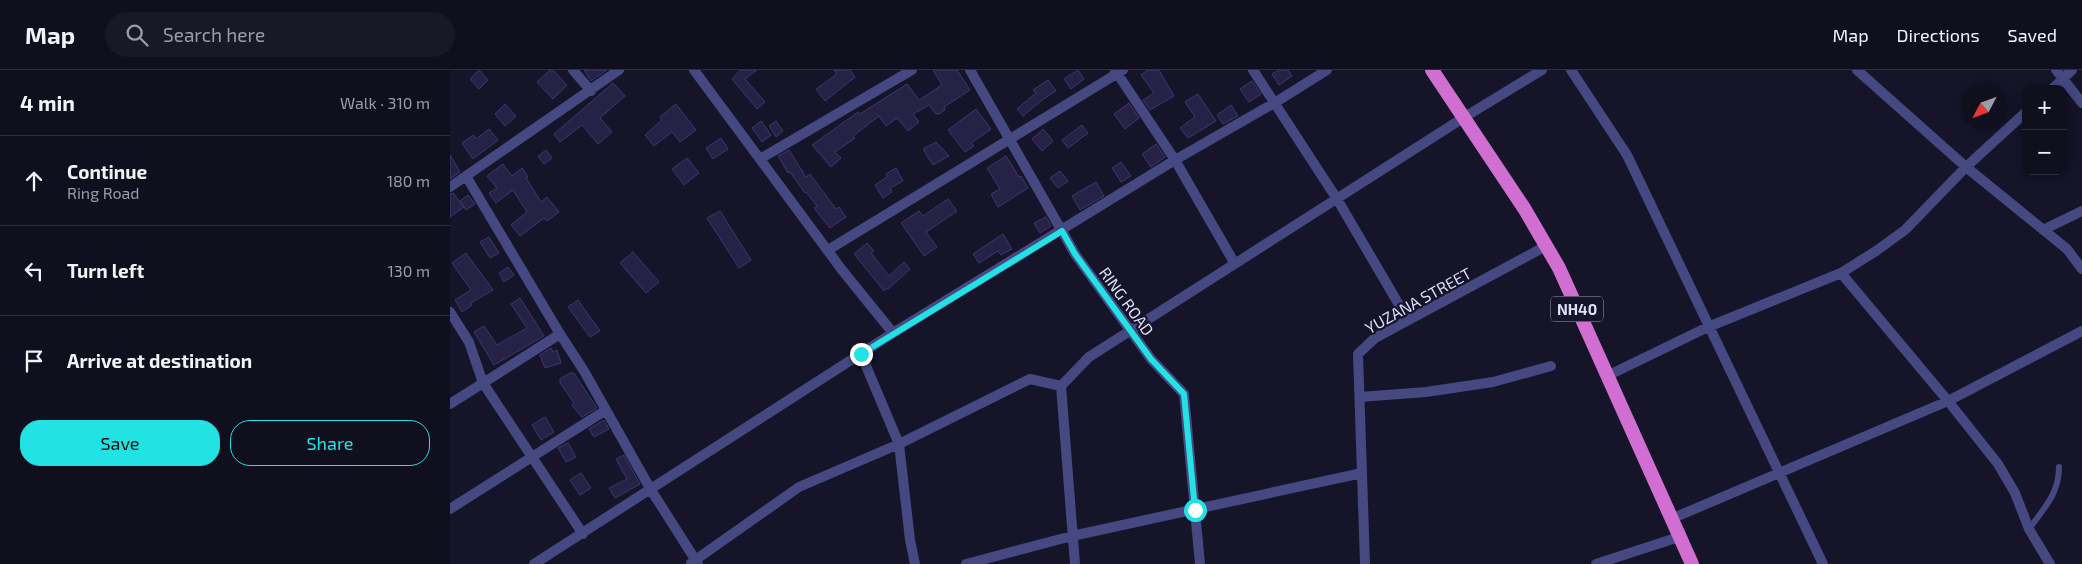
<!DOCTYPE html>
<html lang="en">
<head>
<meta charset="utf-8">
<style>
  body { margin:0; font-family:"Exo 2",sans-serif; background:#191827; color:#f1f3f6 }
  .controls { position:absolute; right:15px; top:15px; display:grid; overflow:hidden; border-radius:10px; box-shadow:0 2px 12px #0003 }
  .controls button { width:45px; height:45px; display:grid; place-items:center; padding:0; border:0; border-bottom:1px solid #302f3c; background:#100f1e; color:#f1f3f6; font:25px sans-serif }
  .compass { position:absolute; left:1512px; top:15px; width:45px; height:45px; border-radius:50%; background:#100f1e; box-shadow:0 2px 12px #0003; rotate:229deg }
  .stop { position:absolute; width:15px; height:15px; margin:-11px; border:4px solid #22e2e4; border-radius:50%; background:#fff }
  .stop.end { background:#22e2e4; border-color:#fff; box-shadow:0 1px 5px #0008 }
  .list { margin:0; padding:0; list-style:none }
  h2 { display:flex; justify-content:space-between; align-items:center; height:65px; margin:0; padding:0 20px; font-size:21px }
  h2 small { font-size:16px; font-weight:400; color:#9c9ca4 }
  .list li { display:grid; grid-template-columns:32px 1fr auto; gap:15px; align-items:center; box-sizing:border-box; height:90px; padding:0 20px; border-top:1px solid #302f3c }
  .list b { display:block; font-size:19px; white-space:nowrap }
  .list p { margin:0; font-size:16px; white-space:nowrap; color:#9c9ca4 }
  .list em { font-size:16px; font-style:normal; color:#9c9ca4 }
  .actions { display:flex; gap:10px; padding:15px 20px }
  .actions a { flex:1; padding:11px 0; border:1px solid #22e2e4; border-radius:20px; text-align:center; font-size:18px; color:#22e2e4 }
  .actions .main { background:#22e2e4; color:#111 }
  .icon { flex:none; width:28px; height:28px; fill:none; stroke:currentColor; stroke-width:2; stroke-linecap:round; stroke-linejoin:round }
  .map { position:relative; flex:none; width:1632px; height:494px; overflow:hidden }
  header { display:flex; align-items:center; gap:30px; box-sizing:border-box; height:70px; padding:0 25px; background:#100f1e; border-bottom:1px solid #302f3c }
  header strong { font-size:24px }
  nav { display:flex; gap:28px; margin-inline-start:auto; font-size:18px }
  .search { width:350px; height:45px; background:#191827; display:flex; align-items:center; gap:12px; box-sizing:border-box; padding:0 18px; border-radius:28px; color:#9c9ca4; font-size:19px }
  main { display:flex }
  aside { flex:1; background:#100f1e }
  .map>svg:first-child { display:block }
  .building { fill:#262246; stroke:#3d3770 }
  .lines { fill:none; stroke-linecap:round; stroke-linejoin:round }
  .service { stroke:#454881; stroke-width:6 }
  .minor { stroke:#454881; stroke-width:10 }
  .tertiary { stroke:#454881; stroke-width:10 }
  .trunk { stroke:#d06ed1; stroke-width:14 }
  .route { stroke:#22e2e4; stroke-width:6 }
  .labels { text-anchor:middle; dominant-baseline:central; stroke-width:4.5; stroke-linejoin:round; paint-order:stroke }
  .shield { fill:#151428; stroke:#a2a1bc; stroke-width:1 }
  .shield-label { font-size:15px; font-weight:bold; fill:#dfdefb }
  .street-label { font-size:16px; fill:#dfdefb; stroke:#151428 }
</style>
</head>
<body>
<header>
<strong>Map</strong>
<div class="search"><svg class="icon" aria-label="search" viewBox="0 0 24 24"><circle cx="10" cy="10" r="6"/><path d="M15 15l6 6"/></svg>Search here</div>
<nav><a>Map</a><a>Directions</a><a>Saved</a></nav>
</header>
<main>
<aside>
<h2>4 min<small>Walk · 310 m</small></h2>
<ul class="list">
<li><svg class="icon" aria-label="ahead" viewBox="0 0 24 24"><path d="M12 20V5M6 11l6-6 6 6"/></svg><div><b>Continue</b><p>Ring Road</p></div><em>180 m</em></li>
<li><svg class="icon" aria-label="left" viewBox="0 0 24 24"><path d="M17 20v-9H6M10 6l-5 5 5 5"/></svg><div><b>Turn left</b></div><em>130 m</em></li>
<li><svg class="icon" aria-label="arrive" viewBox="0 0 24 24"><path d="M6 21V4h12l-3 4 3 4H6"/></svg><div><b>Arrive at destination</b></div></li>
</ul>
<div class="actions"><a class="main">Save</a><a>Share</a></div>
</aside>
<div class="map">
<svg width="1632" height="494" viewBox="0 0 1632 494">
  <rect width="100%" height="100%" fill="#151428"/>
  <path class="building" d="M 29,0 L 38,10 L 29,19 L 20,9 Z
    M 100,0 L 103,0 L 117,15 L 103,29 L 87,12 Z
    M 134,0 L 157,0 L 141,11 Z
    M 290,0 L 307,0 L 295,9 L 315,32 L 307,39 L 282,9 Z
    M 384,0 L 400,0 L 405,7 L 375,31 L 366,19 L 387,4 Z
    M 483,0 L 507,0 L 520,20 L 494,37 L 495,40 L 489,44 L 486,44 L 479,35 L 463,44 L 469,52 L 458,61 L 447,48 L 436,56 L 429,46 L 403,66 L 405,68 L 385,82 L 391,88 L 381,97 L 362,75 L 408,42 L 410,44 L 457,14 L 469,30 L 492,15 Z
    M 628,0 L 634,9 L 621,19 L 614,9 Z
    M 698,0 L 709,0 L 724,26 L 700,40 L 693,30 L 704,23 L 691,5 Z
    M 829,0 L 838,0 L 842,6 L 829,15 L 822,4 Z
    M 598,10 L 606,21 L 592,30 L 573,46 L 567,39 L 586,23 L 583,20 Z
    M 802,11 L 811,24 L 799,32 L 790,19 Z
    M 163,13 L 175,26 L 150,48 L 162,62 L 148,74 L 132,55 L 110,72 L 104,64 Z
    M 748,24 L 766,51 L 738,68 L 730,58 L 745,47 L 735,32 Z
    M 679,33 L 689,48 L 675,59 L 664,44 Z
    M 55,34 L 66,46 L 55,56 L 45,44 Z
    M 226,34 L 246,60 L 230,72 L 222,62 L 204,76 L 195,65 L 212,50 L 210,47 Z
    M 781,35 L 788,46 L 773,54 L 767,45 Z
    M 526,39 L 541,59 L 521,73 L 524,76 L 515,82 L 498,60 Z
    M 311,51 L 321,65 L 312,72 L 302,58 Z
    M 326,51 L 333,61 L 326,67 L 319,56 Z
    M 632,55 L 638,63 L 618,78 L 612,70 Z
    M 39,59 L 48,70 L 23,89 L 12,73 L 23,65 L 26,69 Z
    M 593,59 L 603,71 L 592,81 L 582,69 Z
    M 271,68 L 278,79 L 263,89 L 256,78 Z
    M 486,72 L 499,86 L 483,95 L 473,79 Z
    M 706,74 L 715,87 L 701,97 L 692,84 Z
    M 96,80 L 102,88 L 94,94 L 88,86 Z
    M 339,80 L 356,107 L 360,104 L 386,139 L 389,137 L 396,147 L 380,158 L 364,138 L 367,136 L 356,122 L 355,123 L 340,102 L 338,103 L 328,86 Z
    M 0,85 L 10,102 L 0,109 Z
    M 556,86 L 569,107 L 571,106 L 578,118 L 548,137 L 541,124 L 550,119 L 537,98 Z
    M 237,88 L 249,103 L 234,115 L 222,99 Z
    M 671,92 L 681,106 L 671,112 L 662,98 Z
    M 53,94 L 62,106 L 72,98 L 78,107 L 76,108 L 91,132 L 97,127 L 109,142 L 97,151 L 94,148 L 70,166 L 61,155 L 77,142 L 63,120 L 46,133 L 39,123 L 47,118 L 37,106 Z
    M 446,98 L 453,111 L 440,118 L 442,122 L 433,128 L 425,115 L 437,107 L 436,104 Z
    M 610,101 L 618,111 L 608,118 L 600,108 Z
    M 646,112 L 654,126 L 630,140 L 622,126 Z
    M 3,123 L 14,137 L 0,147 L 0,124 Z
    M 18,125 L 25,134 L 16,140 L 10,131 Z
    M 498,129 L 507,141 L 476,162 L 487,177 L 474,186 L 451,153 L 469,141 L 473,146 Z
    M 270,141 L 301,190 L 289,198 L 257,148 Z
    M 596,147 L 601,156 L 590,163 L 584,153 Z
    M 553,164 L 562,179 L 551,185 L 548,181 L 529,193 L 523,184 Z
    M 39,167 L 49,183 L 40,188 L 30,172 Z
    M 417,173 L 424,181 L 421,183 L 439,206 L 454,192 L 460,199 L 438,219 L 437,218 L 434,221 L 404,184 Z
    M 183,182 L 209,212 L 196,223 L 170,193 Z
    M 16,183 L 43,220 L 21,233 L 22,235 L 12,242 L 5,230 L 21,220 L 2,193 Z
    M 58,197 L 64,205 L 54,212 L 49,203 Z
    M 70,228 L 94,266 L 44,295 L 24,262 L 34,256 L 47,275 L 77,258 L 61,234 Z
    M 128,230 L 150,261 L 140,267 L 118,237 Z
    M 101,278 L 103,282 L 107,280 L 111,293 L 95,298 L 90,285 Z
    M 120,303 L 124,303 L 147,338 L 132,347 L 122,335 L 124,333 L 110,313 L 110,309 Z
    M 95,347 L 104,362 L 91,370 L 82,355 Z
    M 154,350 L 159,359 L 144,367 L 139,359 Z
    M 118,373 L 126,387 L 116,392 L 108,378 Z
    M 174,385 L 190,414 L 165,428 L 159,418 L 177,409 L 166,389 Z
    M 131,403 L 141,418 L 130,425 L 120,410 Z"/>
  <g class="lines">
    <path class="service" d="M 1579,459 C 1594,438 1609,424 1609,397"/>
    <path class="minor" d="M 123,0 L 141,21
      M 244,0 L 392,200 L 443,263
      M 665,0 L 725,90 L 785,194
      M 803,0 L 887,129 L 958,250
      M 1121,0 L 1177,85 L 1373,494
      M 1407,0 L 1516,97 L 1617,179 L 1632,199
      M 1606,0 L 1632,33
      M 1602,19 L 1622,0
      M 310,89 L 462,0
      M 16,106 L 110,264 L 134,301 L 201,420 L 248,494
      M 0,117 L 169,0
      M 1593,160 L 1632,141
      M 378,180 L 673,0
      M 1391,203 L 1426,181 L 1455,160 L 1516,97 L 1576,42
      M 0,242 L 19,272 L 33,313 L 133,464
      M 411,284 L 449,374 L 460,470 L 465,494
      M 1157,306 L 1258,257 L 1391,203 L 1498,331 L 1548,394 L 1565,423 L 1579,459 L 1600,494
      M 910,327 L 976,322 L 1043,312 L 1101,296
      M 0,334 L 110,264
      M 0,439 L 156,340
      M 1221,449 L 1498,331 L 1632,261
      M 241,493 L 349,417 L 449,374 L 580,309 L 611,316
      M 84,494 L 443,263 L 725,90 L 826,32 L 877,0
      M 516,494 L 622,466 L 912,403
      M 625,494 L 611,316 L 639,287 L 1013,48 L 1092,0
      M 915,494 L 908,284 L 925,268 L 1096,176
      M 1146,494 L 1229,467"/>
    <path class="tertiary" d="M 520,0 L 625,184 L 701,289 L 734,324 L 750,494"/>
    <path class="trunk" d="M 982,0 L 1074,138 L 1109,198 L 1242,494"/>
  </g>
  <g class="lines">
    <path class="route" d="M 411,284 L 612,161 L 625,184 L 701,289 L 734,324 L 745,440"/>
  </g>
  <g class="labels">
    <rect class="shield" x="1101" y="226.5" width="52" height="25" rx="4"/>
    <g class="shield-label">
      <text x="1127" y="239">NH40</text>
    </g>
    <g class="street-label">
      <text transform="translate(968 230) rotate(-29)">YUZANA STREET</text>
      <text transform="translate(677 231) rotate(54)">RING ROAD</text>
    </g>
  </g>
</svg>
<div class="controls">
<button>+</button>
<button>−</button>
</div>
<svg class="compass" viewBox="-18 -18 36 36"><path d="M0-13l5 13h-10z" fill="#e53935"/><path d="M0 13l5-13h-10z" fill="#9c9ca4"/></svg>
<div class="stop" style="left:745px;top:440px"></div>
<div class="stop end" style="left:411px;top:284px"></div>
</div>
</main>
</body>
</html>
